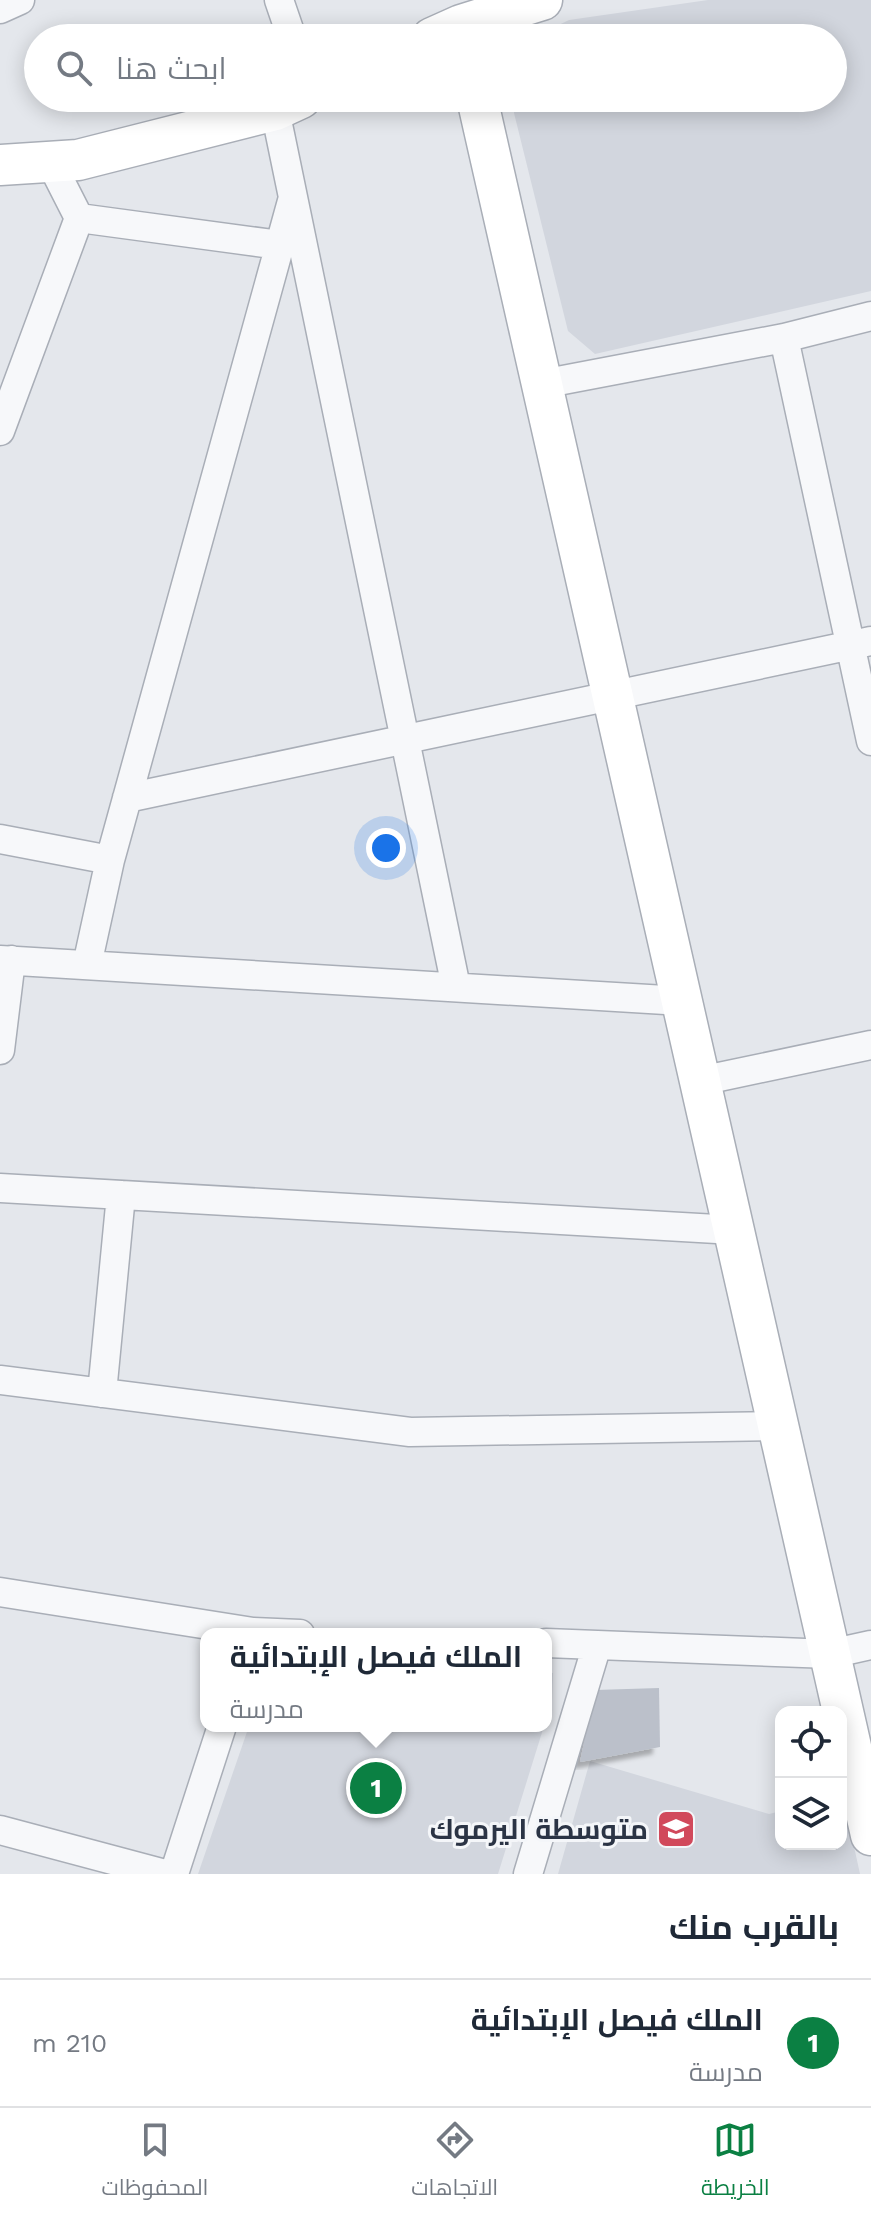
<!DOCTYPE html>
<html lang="ar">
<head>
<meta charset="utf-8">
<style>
  body { margin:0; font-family:"Work Sans",Cairo,sans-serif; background:#f2f2f3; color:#1f2937; direction:rtl }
  .controls { position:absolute; right:24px; bottom:24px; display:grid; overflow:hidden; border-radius:16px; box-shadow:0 4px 20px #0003 }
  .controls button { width:72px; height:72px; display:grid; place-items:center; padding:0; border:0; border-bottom:2px solid #e0e1e3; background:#fff; color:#1f2937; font:40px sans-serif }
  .you { position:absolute; left:386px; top:848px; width:28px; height:28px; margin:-20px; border:6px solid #fff; border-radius:50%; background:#1a73e8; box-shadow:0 0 0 12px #1a73e833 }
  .badge { display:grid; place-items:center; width:52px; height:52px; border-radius:50%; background:#0b8043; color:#fff; font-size:26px; font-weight:700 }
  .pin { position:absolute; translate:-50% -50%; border:4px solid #fff; box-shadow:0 2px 8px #0006 }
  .popup { position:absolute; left:200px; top:1628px; width:352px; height:104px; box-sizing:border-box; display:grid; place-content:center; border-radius:16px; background:#fff; filter:drop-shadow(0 2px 6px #0005); font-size:26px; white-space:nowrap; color:#747a83 }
  .popup b { font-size:30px; color:#1f2937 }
  .popup::after { content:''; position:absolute; left:50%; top:100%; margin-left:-16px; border:16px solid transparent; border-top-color:#fff }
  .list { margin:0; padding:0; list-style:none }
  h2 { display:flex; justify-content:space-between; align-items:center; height:104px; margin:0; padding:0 32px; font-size:34px }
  h2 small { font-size:26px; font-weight:400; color:#747a83 }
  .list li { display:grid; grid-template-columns:52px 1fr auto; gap:24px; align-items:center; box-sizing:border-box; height:128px; padding:0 32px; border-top:2px solid #e0e1e3 }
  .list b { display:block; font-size:30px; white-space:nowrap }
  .list p { margin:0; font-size:26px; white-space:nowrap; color:#747a83 }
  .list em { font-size:26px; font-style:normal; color:#747a83 }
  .icon { flex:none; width:44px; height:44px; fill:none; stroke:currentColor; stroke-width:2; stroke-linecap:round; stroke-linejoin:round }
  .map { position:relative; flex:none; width:871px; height:1874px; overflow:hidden; direction:ltr }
  .search { position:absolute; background:#fff; box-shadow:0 4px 20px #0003; left:24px; right:24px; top:24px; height:88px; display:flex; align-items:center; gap:20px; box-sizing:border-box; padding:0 28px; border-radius:44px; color:#747a83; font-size:30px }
  .sheet { height:232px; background:#fff }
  nav { display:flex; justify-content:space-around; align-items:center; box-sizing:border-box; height:112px; border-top:2px solid #e0e1e3; background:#fff; font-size:22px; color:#747a83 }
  nav a { display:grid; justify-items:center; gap:4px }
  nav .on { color:#0b8043 }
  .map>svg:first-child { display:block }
  .built { fill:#d2d6de }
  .building { fill:#bbc0ca; filter:url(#shadow) }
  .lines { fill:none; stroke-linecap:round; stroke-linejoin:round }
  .street-casing { stroke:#a9aeb7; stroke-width:31 }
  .secondary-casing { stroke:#a9aeb7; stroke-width:43 }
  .street { stroke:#f7f8fa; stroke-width:28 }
  .secondary { stroke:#fff; stroke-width:40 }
  .labels { text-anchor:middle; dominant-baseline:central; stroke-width:6; stroke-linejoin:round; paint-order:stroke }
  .poi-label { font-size:28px; font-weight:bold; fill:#2b3445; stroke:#f4f6f9; text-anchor:end }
</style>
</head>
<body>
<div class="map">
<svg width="871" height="1874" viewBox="0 0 871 1874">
  <defs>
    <filter id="shadow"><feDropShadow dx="-7" dy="7" stdDeviation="2" flood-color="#0004"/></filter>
  </defs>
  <rect width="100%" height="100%" fill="#e4e7ec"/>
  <path class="built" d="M 708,0 L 871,0 L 871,291 L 595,354 L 568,331 L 514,113 L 514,98 L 833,98 L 833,38 L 532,38 L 569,20 Z
    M 546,1672 L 553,1673 L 552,1702 L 546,1721 Z
    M 249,1726 L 544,1726 L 498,1874 L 198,1874 Z
    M 590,1761 L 769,1814 L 781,1811 L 781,1844 L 841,1844 L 841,1797 L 843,1796 L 860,1874 L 558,1874 Z"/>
  <path class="building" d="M 659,1688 L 660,1747 L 580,1762 L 595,1690 Z"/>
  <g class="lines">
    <defs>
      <path id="street" d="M 279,0 L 292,38
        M 0,9 L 20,0
        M 275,110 L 456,987
        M 50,161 L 79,218 L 280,245
        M 784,338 L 871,741
        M 542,384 L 784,338 L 871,316
        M 0,431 L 79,218
        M 127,798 L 871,641
        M 0,839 L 110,860
        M 0,960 L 682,1001
        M 87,965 L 110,860 L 292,201
        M 0,1050 L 11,960
        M 700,1081 L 871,1045
        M 0,1188 L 734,1230
        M 0,1380 L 410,1432 L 778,1426
        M 102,1393 L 121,1195
        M 0,1592 L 253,1632 L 300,1634
        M 546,1643 L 830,1654 L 871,1645
        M 0,1830 L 165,1874
        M 174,1874 L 222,1726
        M 528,1874 L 597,1645"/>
      <path id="secondary" d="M 432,38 L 461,25 L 542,0
        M 477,98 L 871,1835
        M 0,165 L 78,160 L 275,110 L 301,98"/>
    </defs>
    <use href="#street" class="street-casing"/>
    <use href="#secondary" class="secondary-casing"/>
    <use href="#street" class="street"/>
    <use href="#secondary" class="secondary"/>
  </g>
  <defs>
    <symbol id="school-square" viewBox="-11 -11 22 22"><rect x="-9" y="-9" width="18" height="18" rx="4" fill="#d1495b" stroke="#f4f6f9"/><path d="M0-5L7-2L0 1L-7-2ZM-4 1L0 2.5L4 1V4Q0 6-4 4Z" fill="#fff"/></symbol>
  </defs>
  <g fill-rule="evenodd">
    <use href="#school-square" x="654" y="1807" width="44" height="44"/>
  </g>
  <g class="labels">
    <g class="poi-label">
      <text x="648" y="1829">متوسطة اليرموك</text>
    </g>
  </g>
</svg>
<div class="controls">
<button><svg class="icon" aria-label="locate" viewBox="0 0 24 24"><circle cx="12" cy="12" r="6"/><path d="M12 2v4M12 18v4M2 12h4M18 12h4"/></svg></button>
<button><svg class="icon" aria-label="layers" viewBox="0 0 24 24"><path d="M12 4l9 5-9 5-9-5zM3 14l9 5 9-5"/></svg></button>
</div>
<div class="you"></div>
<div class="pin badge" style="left:376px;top:1788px">1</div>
<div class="popup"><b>الملك فيصل الإبتدائية</b>مدرسة</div>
<div class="search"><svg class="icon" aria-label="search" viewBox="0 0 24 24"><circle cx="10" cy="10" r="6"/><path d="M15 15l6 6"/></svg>ابحث هنا</div>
</div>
<section class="sheet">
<h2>بالقرب منك<small></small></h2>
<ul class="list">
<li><span class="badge">1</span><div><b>الملك فيصل الإبتدائية</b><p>مدرسة</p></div><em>210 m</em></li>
</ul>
</section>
<nav>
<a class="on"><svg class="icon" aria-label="map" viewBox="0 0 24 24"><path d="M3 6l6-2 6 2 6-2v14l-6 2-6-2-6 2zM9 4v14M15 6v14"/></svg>الخريطة</a>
<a><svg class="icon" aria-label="directions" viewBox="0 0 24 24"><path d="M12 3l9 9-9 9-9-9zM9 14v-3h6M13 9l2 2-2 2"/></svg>الاتجاهات</a>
<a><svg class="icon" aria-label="saved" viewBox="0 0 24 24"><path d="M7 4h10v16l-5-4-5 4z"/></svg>المحفوظات</a>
</nav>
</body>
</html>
